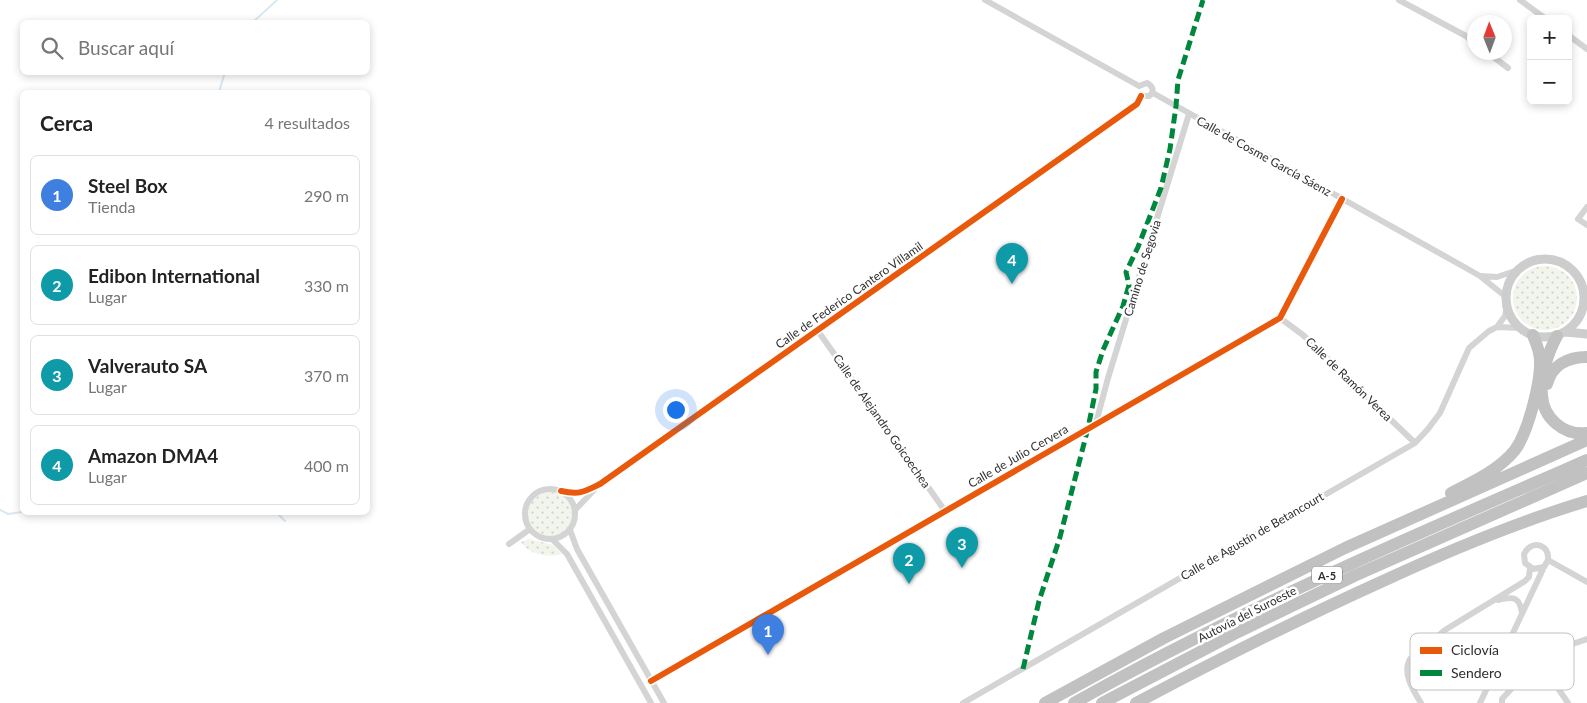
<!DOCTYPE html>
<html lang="es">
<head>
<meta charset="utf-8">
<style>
  body { margin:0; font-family:Lato,sans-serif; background:#f6f6f6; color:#222 }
  .controls { position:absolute; right:15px; top:15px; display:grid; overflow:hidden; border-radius:8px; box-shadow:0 2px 8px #0003 }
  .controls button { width:45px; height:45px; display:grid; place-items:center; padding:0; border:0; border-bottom:1px solid #e0e0e0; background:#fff; color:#222; font:25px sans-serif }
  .compass { position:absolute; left:1467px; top:15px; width:45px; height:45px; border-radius:50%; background:#fff; box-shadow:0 2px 8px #0003; rotate:359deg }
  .you { position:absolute; left:675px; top:409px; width:18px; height:18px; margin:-12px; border:4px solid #fff; border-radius:50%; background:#1a73e8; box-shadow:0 0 0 8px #1a73e833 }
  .badge { display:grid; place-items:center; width:32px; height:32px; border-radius:50%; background:#1a73e8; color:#fff; font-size:16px; font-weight:700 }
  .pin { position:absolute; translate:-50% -41px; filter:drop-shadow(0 1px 2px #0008) }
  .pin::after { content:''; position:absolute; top:26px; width:18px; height:15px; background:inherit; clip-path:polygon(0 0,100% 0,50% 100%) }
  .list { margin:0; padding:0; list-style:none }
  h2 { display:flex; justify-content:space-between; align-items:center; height:65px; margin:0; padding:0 20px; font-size:21px }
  h2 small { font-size:16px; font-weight:400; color:#767676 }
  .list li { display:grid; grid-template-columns:32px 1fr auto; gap:15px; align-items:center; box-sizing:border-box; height:80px; margin:0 10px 10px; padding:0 10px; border:1px solid #e0e0e0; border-radius:8px }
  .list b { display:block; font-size:19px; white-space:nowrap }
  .list p { margin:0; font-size:16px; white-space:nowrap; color:#767676 }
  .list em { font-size:16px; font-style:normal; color:#767676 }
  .icon { flex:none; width:28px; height:28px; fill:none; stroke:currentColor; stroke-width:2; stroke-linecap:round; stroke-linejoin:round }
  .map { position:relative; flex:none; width:1587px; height:703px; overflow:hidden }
  .search { position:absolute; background:#fff; box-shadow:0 2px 8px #0003; left:20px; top:20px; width:350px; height:55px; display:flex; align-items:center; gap:12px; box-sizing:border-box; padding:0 18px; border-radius:8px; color:#767676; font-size:19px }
  .panel { position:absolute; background:#fff; box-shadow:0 2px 8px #0003; left:20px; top:90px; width:350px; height:425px; border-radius:8px }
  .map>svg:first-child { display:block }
  .grass { fill:url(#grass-dots) }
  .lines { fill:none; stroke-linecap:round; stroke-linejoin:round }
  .stream { stroke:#d8e9f3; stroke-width:2 }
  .street { stroke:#d4d4d4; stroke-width:6 }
  .secondary { stroke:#cdcdcd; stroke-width:9 }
  .highway { stroke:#c1c1c1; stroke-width:12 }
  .quiet { stroke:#00873e; stroke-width:5; stroke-dasharray:10 5; stroke-linecap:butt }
  .cycleway-casing { stroke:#fff; stroke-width:9 }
  .cycleway { stroke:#e8590c; stroke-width:6 }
  .labels { text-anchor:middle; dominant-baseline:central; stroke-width:5; stroke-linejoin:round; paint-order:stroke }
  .shield { fill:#fff; stroke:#6d6d6d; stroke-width:1 }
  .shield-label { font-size:11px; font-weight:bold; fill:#2f2f2f }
  .street-label { font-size:12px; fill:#2f2f2f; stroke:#fff }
  .key { fill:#fff; stroke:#c1c1c1; stroke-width:1 }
  .key-label { font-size:14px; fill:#2f2f2f }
</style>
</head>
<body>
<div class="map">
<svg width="1587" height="703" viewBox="0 0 1587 703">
  <defs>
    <pattern id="grass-dots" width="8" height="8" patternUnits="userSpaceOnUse" patternTransform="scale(1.25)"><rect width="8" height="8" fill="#f1f5ec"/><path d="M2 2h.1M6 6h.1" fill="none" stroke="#cfd2cb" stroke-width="1.8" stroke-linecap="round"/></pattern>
  </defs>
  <rect width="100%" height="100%" fill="#fff"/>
  <path class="grass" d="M1513 298a32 32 0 1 1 64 0a32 32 0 1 1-64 0Z
    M528 514a22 22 0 1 1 44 0a22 22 0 1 1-44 0Z
    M 529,539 L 553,545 L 562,554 C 548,558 530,555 521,542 Z"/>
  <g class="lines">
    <path class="stream" d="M 253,22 L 277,0
      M 219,92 L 225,72
      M 0,510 L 8,514 L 22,512
      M 276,512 L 285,521"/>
    <path class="street" d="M 985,0 L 1139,86
      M 1399,0 L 1466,36 L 1474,43
      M 1520,0 L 1546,19
      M 1568,35 L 1587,49
      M 1487,52 L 1508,68
      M 1139,86 L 1147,83 C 1153,86 1155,92 1149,96 L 1141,96
      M 1153,93 L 1466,268 L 1480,276 L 1506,297
      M 1587,207 L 1578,219 L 1587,225
      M 1481,276 L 1497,277 L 1518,270
      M 1280,318 L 1303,335 L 1415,443
      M 1497,327 L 1520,328
      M 818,331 L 945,511
      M 1096,423 L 1108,378 L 1189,114
      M525 514a25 25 0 1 1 50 0a25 25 0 1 1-50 0Z
      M 561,491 C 579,495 584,492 600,484 L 1137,104 L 1141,96
      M 576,509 L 594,490
      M 570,530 L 577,549 L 664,703
      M 552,539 L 567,554 L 651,703
      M 509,544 L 530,529
      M 1548,560 L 1587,582
      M 1498,600 C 1514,596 1520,597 1522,614
      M 1544,665 L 1549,675 L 1568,703
      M 651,681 L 1280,318 L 1342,199
      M 963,703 L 1415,443 L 1428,429 L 1440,413 L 1469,348 L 1489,331 L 1497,327 L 1505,316 L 1507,306
      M 1421,703 C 1413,690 1402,673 1410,659 L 1445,630 L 1525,581 L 1529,577 L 1530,568
      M 1480,703 L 1544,567 L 1548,560 C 1550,544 1531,539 1524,554 L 1525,563 L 1533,569 L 1544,567
      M 1502,703 L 1502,699 L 1512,688 L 1544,665 L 1561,648 L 1587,639"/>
    <path class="secondary" d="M1506 298a39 39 0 1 1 78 0a39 39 0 1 1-78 0Z
      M 1565,332 L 1587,334"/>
    <path class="highway" d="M 1557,336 C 1548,352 1540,377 1542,395 C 1543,418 1564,436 1587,433
      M 1547,384 C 1552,365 1568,357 1587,357
      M 1451,493 C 1473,482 1499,470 1515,450 C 1528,432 1544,375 1539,353 C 1538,347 1535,341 1533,335
      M 1045,703 L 1164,638 L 1345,548 L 1587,440
      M 1074,703 C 1239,610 1414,535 1587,460
      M 1102,703 L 1238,632 L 1354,576 L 1587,473
      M 1136,703 C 1217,660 1299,619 1383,581 C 1450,550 1517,522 1587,501"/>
    <path class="quiet" d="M 1023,669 L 1039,601 L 1060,537 L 1088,428 L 1096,389 L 1096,372 L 1103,350 L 1123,306 L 1129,285 L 1126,272 L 1138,247 L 1161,188 L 1170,149 L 1176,106 L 1178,80 L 1203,0"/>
    <defs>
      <path id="cycleway" d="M 561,491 C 579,495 584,492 600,484 L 1137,104 L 1141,96
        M 651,681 L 1280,318 L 1342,199"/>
    </defs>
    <use href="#cycleway" class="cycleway-casing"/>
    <use href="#cycleway" class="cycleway"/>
  </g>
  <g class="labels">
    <rect class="shield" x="1312" y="566.5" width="30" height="17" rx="4"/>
    <g class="shield-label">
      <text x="1327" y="575">A-5</text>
    </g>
    <g class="street-label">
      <text transform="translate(1264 156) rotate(29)">Calle de Cosme García Sáenz</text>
      <text transform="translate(1142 268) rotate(-73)">Camino de Segovia</text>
      <text transform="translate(849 295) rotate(-35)">Calle de Federico Cantero Villamil</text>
      <text transform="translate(1349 379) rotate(44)">Calle de Ramón Verea</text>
      <text transform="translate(882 421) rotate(55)">Calle de Alejandro Goicoechea</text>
      <text transform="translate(1018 456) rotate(-30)">Calle de Julio Cervera</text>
      <text transform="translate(1252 536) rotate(-30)">Calle de Agustín de Betancourt</text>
      <text transform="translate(1247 614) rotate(-27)">Autovía del Suroeste</text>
    </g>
  </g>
  <rect x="1410" y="633" width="164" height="57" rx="8" class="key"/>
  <rect x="1420" y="647" width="22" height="7" fill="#e8590c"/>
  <rect x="1420" y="670" width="22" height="6" fill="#00873e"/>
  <g class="key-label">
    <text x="1451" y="655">Ciclovía</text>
    <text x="1451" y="678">Sendero</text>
  </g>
</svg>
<div class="controls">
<button>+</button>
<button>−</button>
</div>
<svg class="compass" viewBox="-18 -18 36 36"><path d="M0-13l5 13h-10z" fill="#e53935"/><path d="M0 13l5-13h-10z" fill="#767676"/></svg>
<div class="you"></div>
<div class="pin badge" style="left:768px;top:655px;background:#3f7fe0">1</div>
<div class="pin badge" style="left:909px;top:584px;background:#0f9aa8">2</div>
<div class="pin badge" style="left:962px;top:568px;background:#0f9aa8">3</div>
<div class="pin badge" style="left:1012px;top:284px;background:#0f9aa8">4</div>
<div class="search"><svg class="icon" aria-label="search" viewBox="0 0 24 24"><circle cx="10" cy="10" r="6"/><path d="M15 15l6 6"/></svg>Buscar aquí</div>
<section class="panel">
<h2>Cerca<small>4 resultados</small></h2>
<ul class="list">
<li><span class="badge" style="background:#3f7fe0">1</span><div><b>Steel Box</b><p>Tienda</p></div><em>290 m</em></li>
<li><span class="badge" style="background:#0f9aa8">2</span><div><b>Edibon International</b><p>Lugar</p></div><em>330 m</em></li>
<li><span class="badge" style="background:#0f9aa8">3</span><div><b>Valverauto SA</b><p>Lugar</p></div><em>370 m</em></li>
<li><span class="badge" style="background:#0f9aa8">4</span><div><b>Amazon DMA4</b><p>Lugar</p></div><em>400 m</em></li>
</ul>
</section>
</div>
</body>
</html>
